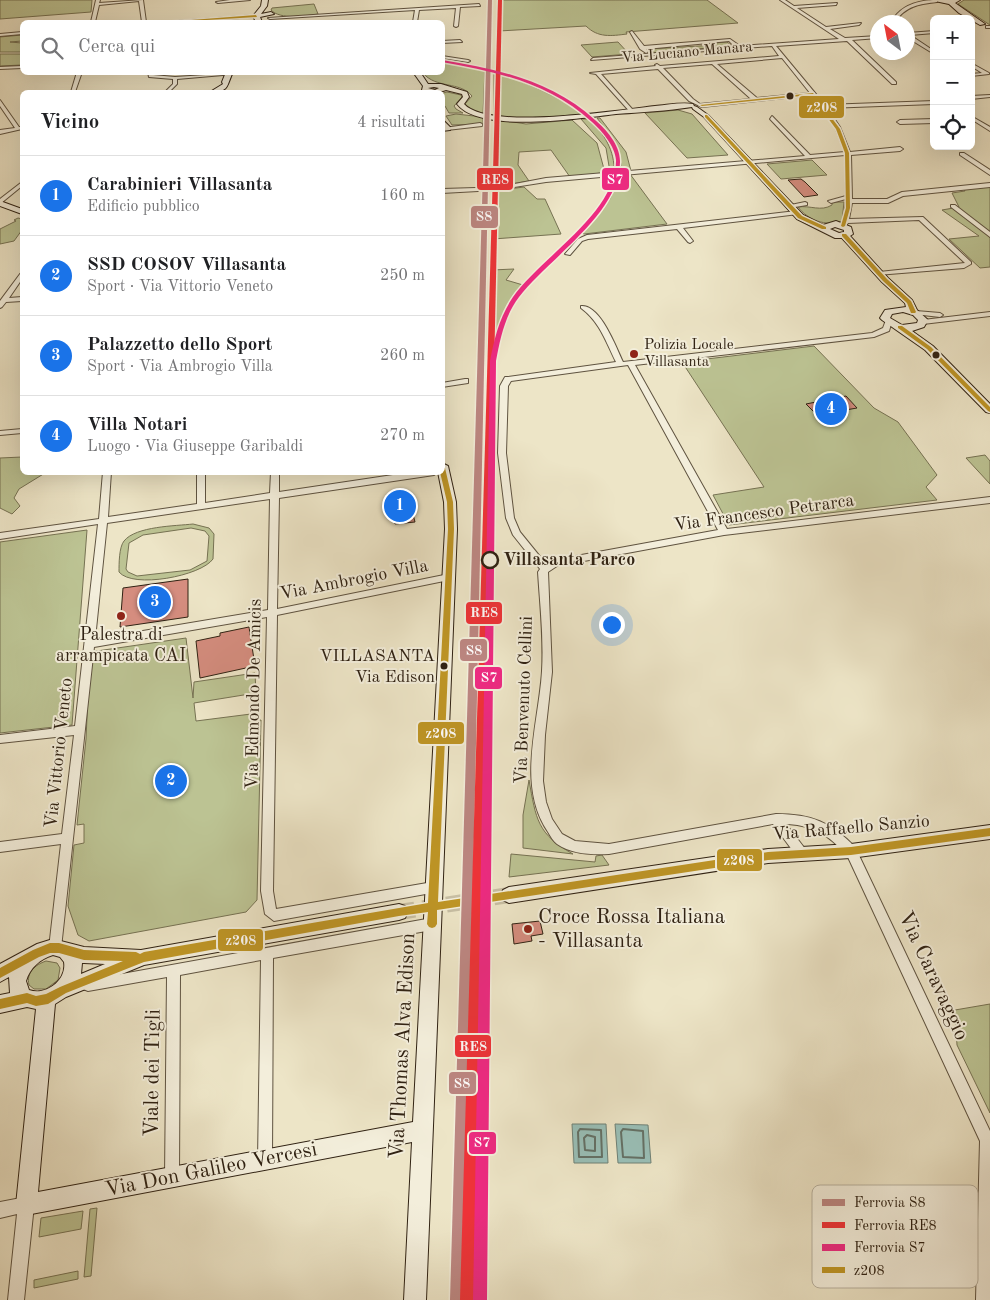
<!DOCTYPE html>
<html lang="it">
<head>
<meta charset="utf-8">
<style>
  body { margin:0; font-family:"Old Standard TT",serif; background:#f2f2f2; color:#202124 }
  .controls { position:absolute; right:15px; top:15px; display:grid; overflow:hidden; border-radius:8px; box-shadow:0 5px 20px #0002 }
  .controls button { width:45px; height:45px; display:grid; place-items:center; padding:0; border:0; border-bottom:1px solid #e0e0e0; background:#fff; color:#202124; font:25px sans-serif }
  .compass { position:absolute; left:870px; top:15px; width:45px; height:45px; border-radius:50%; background:#fff; box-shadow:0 5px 20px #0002; rotate:328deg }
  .you { position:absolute; left:611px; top:624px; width:18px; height:18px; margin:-12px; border:4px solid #fff; border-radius:50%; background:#1a73e8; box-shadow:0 0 0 8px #1a73e833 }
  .badge { display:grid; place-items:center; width:32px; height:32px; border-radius:50%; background:#1a73e8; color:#fff; font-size:16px; font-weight:700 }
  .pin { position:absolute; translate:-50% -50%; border:2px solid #fff; box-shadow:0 1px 5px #0006 }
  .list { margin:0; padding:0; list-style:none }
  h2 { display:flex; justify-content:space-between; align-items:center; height:65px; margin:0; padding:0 20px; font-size:21px }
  h2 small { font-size:16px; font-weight:400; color:#757577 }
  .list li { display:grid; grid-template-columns:32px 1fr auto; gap:15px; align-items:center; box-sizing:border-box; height:80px; padding:0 20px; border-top:1px solid #e0e0e0 }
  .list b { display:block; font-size:19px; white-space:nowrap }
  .list p { margin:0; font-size:16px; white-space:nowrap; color:#757577 }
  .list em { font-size:16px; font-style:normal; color:#757577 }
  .icon { flex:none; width:28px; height:28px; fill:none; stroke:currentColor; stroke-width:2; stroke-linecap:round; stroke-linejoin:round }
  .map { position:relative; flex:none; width:990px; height:1300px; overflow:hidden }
  .search { position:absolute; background:#fff; box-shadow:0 5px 20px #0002; left:20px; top:20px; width:425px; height:55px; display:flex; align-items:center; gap:12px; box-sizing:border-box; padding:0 18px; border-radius:8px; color:#757577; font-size:19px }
  .panel { position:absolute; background:#fff; box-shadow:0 5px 20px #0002; left:20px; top:90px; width:425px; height:385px; border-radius:8px }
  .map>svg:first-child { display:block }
  .green { fill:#bcc393; stroke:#767253; fill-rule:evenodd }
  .water { fill:#99bfb7; stroke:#6f8075 }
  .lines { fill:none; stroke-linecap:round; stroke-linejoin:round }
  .shore { stroke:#647065; stroke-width:2 }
  .building { fill:#d58d7f; stroke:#302213 }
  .secondary-tunnel { stroke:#c7bea3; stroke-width:16; stroke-dasharray:16 8; stroke-linecap:butt }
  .street-casing { stroke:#5f5340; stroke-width:2 }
  .secondary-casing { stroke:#302213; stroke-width:2 }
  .street { fill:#f3eedb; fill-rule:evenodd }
  .secondary { fill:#f3eedb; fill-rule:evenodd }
  .bus-1-casing { stroke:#f3eedb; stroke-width:3 }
  .bus-1 { fill:#be9525; fill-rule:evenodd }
  .rail-1-casing { stroke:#f3eedb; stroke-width:3 }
  .rail-2-casing { stroke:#f3eedb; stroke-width:3 }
  .rail-3-casing { stroke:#f3eedb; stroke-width:3 }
  .rail-1 { fill:#bc8681; fill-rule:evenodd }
  .rail-2 { fill:#ee3338; fill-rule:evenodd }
  .rail-3 { fill:#ed2a81; fill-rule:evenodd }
  .bus-dot { fill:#302213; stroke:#f3eedb; stroke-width:2 }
  .poi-dot { fill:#8f2418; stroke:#f3eedb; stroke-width:2 }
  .stop-dot { fill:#f3eedb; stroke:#302213; stroke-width:2.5 }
  .labels { text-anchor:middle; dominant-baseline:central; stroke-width:4; stroke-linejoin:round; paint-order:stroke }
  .far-street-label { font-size:15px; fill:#302213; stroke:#f3eedb }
  .far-poi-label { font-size:15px; fill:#302213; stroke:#f3eedb; text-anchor:start }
  .bus-label { font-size:17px; fill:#302213; stroke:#f3eedb; text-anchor:end }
  .street-label { font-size:18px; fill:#302213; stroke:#f3eedb }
  .stop-label { font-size:18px; font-weight:bold; fill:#302213; stroke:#f3eedb; text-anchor:start }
  .poi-label { font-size:18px; fill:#302213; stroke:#f3eedb }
  .near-poi-label { font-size:21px; fill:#302213; stroke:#f3eedb; text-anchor:start }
  .near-street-label { font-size:21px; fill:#302213; stroke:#f3eedb }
  .key { fill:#f3eedb; stroke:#b8b19f; stroke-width:1 }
  .key-label { font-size:14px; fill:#302213 }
  .line-badge { stroke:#f3eedb; stroke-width:2 }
  .badge-label { font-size:14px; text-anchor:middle; font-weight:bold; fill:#fff }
</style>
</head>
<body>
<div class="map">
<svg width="990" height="1300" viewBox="0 0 990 1300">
  <rect width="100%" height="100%" fill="#ede5c7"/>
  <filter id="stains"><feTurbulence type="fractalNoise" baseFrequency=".004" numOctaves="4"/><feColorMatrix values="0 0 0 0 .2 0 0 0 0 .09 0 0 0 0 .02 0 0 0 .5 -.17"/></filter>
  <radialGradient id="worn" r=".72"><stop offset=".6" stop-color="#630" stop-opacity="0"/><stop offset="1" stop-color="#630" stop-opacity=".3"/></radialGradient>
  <path class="green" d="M 0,0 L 92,0 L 91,12 L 0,19 Z
    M 498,0 L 707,0 L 738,23 L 626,32 L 627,34 C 611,36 598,38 586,26 L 499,31 Z
    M 964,0 L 990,0 L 990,25 L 958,4 Z
    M 314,4 L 318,14 C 306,16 280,20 271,10 L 272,8 Z
    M 22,35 L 22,41 L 10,42 L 22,43 L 22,52 L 0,52 L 0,37 Z
    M 618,42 L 629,54 L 592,57 L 581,45 Z
    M 727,42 L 732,46 L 651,53 L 648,49 L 716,45 L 715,43 Z
    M 0,54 L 22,54 L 22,65 L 0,66 Z
    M 443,62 L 485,70 L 483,114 L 475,112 L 464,105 L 472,96 C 460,81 436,89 423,73 L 442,72 Z
    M 494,72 C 527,82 556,96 585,114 L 522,119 L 494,115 Z
    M 447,92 L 461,95 L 462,97 L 454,106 L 456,109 L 463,113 L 449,113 L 445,106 L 443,106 L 443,93 Z
    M 678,110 L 692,114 L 728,155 L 687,158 L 645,113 Z
    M 456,114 L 483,117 L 483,124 L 452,125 L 446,116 Z
    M 597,118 L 600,118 L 626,152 L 631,171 L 622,172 C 620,150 610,135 597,118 Z
    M 494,119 L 526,124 L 572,120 L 597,143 L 604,169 L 601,173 L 570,177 L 551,150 L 519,152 L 518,165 L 529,181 L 493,187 Z
    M 581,119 L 589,119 C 604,133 615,151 614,172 L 610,172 L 606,148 Z
    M 812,160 L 827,175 L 781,179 L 767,164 Z
    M 620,174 L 630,174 L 667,224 L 584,234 L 582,233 L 610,199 Z
    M 524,187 L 537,199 L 545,199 L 561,234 L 493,239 L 493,191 Z
    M 990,187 L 990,267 L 980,268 L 949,239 L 979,236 L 942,210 L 959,207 L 952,193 L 965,191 L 964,189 Z
    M 832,202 L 844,202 L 842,221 C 826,227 808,220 798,207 C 810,205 821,212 832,205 Z
    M 18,218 L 22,219 L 22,230 L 14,241 L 0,244 L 0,229 L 16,221 L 14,220 Z
    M 514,269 L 506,280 L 523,285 L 507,307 L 494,338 L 489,339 L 492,270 Z
    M 814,346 L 874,408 L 898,422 L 937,475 L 926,487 L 937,500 L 729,525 L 713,495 L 764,487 L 682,362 Z
    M 985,455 L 990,461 L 990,484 L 966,458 Z
    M 22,457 L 22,472 L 45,473 L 19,489 L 14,498 L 20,506 L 12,514 L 0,508 L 0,458 Z
    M 193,524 L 209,528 L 214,534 L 213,559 C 201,576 133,589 119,572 C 119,564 119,547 124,541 C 136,526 176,526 193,524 ZM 191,528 L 205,531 L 209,536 L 207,561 L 190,570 L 137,576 L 128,572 L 126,569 L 129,543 L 143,535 Z
    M 87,530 L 72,725 L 0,733 L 0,542 Z
    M 186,638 L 193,698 L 194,682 L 255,673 L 256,693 L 194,703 L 196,721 L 251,714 L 251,721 L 261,720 L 257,900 L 246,912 L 89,941 L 78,935 L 68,906 L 74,845 L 84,843 L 84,824 L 77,825 L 86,739 L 90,652 Z
    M 529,780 C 536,819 537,834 573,854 L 523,848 L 523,815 Z
    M 511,854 L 595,862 L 596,856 L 602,855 L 609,865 L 509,877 Z
    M 46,961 L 57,963 L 60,968 L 58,980 L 46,989 L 34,989 L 29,985 C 26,972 35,965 46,961 Z
    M 990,1004 L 990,1113 L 957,1045 L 955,1010 Z
    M 97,1208 L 91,1276 L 84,1277 L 90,1209 Z
    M 83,1211 L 81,1229 L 39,1237 L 41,1218 Z
    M 78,1271 L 78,1279 L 34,1288 L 34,1280 Z"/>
  <path class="water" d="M 572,1124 L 606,1124 L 608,1163 L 574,1163 Z
    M 615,1124 L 648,1125 L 651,1163 L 618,1163 Z"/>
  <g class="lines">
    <path class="shore" d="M 580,1129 L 601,1130 L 602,1157 L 579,1157 L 578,1132 Z
      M 623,1129 L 643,1131 L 644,1158 L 623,1157 L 621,1132 Z
      M 587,1135 L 595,1137 L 595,1151 L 585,1150 L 584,1138 Z"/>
  </g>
  <path class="building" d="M 801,179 L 805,182 L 818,195 L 804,197 L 788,180 Z
    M 846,396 L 857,408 L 834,412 L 838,417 L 826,419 L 823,416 L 819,417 L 806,404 Z
    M 407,491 L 415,522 L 395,524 L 387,494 Z
    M 188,579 L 188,617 L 120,627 L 123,588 Z
    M 249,627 L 255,666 L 200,678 L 196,641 L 220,636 L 220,633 Z
    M 540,921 L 543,934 L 531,936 L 532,941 L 514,944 L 512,924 Z"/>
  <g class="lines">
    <path class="secondary-tunnel" d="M 399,912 L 509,895"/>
    <defs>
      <path id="street" d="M 96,0 L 100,0 L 99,3 L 143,0 L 146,22 L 142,22 L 139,1 L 99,5 L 95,22 L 91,22 Z
        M 230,0 L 250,0 L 218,3 L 216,2 Z
        M 780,0 L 785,0 L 794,6 L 837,3 L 836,5 L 797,8 L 826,27 L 861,23 L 859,25 L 830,29 L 845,38 L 878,36 L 878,38 L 852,40 L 896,82 L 896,84 L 892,84 L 847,41 L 776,46 L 825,105 L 934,101 L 934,104 L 827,108 L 840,127 L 850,152 L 900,147 L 903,149 L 900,151 L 851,155 L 852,199 L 887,199 L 902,192 L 990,183 L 990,187 L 903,196 L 888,203 L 852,203 L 849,219 L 923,217 L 971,262 L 971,264 L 964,268 L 877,275 L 876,274 L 879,272 L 965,263 L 919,220 L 848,223 L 845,227 L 841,227 L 845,213 L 846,199 L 831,203 L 828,201 L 846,196 L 845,155 L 546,182 L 496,190 L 493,188 L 546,178 L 805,156 L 770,119 L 772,116 L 810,155 L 845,152 L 835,127 L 812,95 L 702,107 L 689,101 L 658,69 L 601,74 L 633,110 L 631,113 L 596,74 L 590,73 L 656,66 L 655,65 L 657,64 L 660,66 L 779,56 L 772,46 L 591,60 L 593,58 L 735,47 L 729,41 L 646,49 L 648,52 L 646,53 L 640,49 L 630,32 L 632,31 L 644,46 L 730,39 L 740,46 L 839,39 ZM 782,58 L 810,93 L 757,98 L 717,64 ZM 712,64 L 751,99 L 700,104 L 693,99 L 663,68 Z
        M 937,0 L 937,2 C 920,4 905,6 895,22 L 891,22 C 901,5 918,0 937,0 Z
        M 479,4 L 480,6 L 460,7 L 458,26 L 456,27 L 454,26 L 456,8 L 419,10 L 417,22 L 413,22 L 415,10 L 270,19 L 268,18 Z
        M 256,15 L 257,17 L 179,22 L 165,22 Z
        M 986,26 L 990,26 L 990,28 L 986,28 Z
        M 971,27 L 974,27 L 974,28 L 971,29 Z
        M 934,31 L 934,33 L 910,35 L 934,51 L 934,54 L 908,38 L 908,33 Z
        M 22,32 L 22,34 L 0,36 L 0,34 Z
        M 460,40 L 462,42 L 442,43 L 442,41 Z
        M 442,56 L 468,60 L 470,61 L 468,62 L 442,58 Z
        M 971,63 L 989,73 L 989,74 L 971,76 L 971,74 L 982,73 L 971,66 Z
        M 22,66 L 22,68 L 0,69 L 0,67 Z
        M 77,72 L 82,72 L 75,92 L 71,92 Z
        M 148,72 L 152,72 L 153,75 L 175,77 L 221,74 L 223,75 L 177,79 L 177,84 L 169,92 L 165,92 L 173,84 L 173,79 L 149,77 Z
        M 990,95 L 990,97 L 971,99 L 971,96 Z
        M 0,100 L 19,127 L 22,127 L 22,129 L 0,134 L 0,130 L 15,128 L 0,106 Z
        M 971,116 L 990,127 L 990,131 L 971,119 Z
        M 934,119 L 934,123 L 900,124 L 897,122 L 900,120 Z
        M 480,123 L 482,124 L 482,126 L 447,130 L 444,128 Z
        M 960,153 L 964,153 L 990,170 L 990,175 L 960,155 Z
        M 22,182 L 22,186 L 0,204 L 0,199 Z
        M 476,188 L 479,190 L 478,191 L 442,193 L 442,189 Z
        M 805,202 L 807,203 L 807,205 L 789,208 L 786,206 Z
        M 951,205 L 955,205 L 990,232 L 990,237 L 951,207 Z
        M 796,211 L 798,212 L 798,214 L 683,228 L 693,241 L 690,243 L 688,242 L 677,229 L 588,239 L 582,241 L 570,255 L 565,254 L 578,239 L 587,235 Z
        M 22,273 L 22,279 L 9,298 L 22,297 L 22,301 L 6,302 L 2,307 L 0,308 L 0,301 L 20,274 Z
        M 581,306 C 600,304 616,347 623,362 L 872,333 L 883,328 L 886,320 L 892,321 L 889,331 L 874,337 L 635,365 L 727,529 L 990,497 L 990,503 L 724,535 L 557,566 L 548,572 L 552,672 L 545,735 L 543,781 L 546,802 L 552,819 L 562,834 L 575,841 L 609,844 L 776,814 C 811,814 831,822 855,847 L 990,1131 L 990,1300 L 976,1300 L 980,1141 L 847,855 C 828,835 815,826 788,824 L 786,824 L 806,850 L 808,854 L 806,858 L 802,859 L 798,858 L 773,824 L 609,854 C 592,855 571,854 557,844 C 553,841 551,837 548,832 C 516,785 539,723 542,671 C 544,638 540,605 538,572 L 540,569 L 513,535 L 506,518 L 498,453 L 500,386 L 505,377 L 508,377 L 616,362 C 606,342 600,322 581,308 ZM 628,365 L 718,530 L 554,560 L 546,564 L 520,532 L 514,518 L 506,453 L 508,386 L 511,381 Z
        M 916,311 L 940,313 L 943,315 L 940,317 L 914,314 L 913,313 Z
        M 990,312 L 990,316 L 923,324 L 919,322 L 923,320 Z
        M 465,379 L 468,379 L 468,383 L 442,387 L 442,383 Z
        M 22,429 L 22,433 L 0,435 L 0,431 Z
        M 103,472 L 111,472 L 108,517 L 197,504 L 197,472 L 205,472 L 205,503 L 270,493 L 271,472 L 279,472 L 279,492 L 413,472 L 438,472 L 434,475 L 279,498 L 277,609 L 449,574 L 454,577 L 449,580 L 277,615 L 273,891 L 276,909 L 433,882 L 437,884 L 439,888 L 437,892 L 274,921 L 265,914 L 261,891 L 267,617 L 94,647 L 61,948 L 59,952 L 55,954 L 51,952 L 49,948 L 61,844 L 0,852 L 0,842 L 62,834 L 74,735 L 0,743 L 0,735 L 75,726 L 98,524 L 0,539 L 0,533 L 99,519 ZM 270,499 L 268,610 L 95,639 L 107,523 Z
        M 432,918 L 436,920 L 438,924 L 436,928 L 432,930 L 273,958 L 272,1160 L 270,1165 L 265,1167 L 260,1165 L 258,1160 L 261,960 L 180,975 L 179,1177 L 177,1182 L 172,1184 L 167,1182 L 165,1177 L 167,977 L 88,991 L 83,989 L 81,985 L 83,981 Z
        M 26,1197 L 31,1200 L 34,1205 L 24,1300 L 8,1300 L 17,1214 L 0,1218 L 0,1202 Z"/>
      <path id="secondary" d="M 262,0 L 268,0 L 267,6 L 261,14 L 271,12 L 274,14 L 260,17 L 262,22 L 256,22 L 253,16 L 261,6 Z
        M 930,0 L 960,0 L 955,3 L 985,24 L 980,25 L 959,13 L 949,4 Z
        M 226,72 L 233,72 C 226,86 230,92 210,92 L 223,84 L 222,82 Z
        M 413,72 L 420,72 L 428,84 L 441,84 L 467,92 L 469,97 L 464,104 C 488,131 619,110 655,106 C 668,105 681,102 693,104 L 694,106 L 697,107 L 708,115 L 803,215 L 823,225 L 836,221 L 851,227 L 853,234 L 850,236 L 888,278 L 912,300 L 917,310 L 928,320 L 924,327 L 912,331 L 933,346 L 990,404 L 990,413 L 986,412 L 925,350 L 882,320 L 880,318 L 885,310 L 906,307 L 905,303 L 882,282 L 842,238 L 835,238 L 797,219 L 704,117 L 693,109 L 692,107 C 667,111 642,112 616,114 C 581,118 480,134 457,104 L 463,97 L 462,94 L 446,90 L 440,92 L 422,90 L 423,86 ZM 434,87 L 439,88 L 435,90 L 428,88 ZM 835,227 L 844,230 L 844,232 L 839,233 L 830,229 ZM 903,312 L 913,315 L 918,320 L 917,323 L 902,325 L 890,318 L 892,314 Z
        M 442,119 L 451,128 L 450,130 L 442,131 Z
        M 0,201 L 22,209 L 22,214 L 0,206 Z
        M 442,463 L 448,466 L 456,502 L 457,529 L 426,1300 L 404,1300 L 412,1142 L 26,1215 L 19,1212 L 16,1205 L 36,1009 L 27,1007 L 0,1013 L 0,995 L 10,993 L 9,977 L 0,982 L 0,964 L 37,944 L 53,939 L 84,947 L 141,950 L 399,904 L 405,906 L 408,912 L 405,918 L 399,920 L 144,965 L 66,997 L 55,1004 L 38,1192 L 413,1122 L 445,529 L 444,502 L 438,472 L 442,472 ZM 53,955 L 60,957 L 64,962 C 67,980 46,996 29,990 L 26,981 C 30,968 40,959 53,955 ZM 82,963 L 84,963 L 105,964 L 81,974 Z
        M 990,825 L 990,839 L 851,858 L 768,863 L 509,903 L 503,900 L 501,895 L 503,890 L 509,887 L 768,849 L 851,844 Z"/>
    </defs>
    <use href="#street" class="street-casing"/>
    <use href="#secondary" class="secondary-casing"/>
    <use href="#street" class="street"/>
    <use href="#secondary" class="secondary"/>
    <defs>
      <path id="bus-1" d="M 256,15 L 257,17 L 174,22 L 165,22 Z
        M 813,93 L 840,129 L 849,153 L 850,208 L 845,226 L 843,227 L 841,226 L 846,208 L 845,153 L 836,129 L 811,95 L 702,106 L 700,105 Z
        M 705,115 L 707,115 L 802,216 L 826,227 L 826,229 L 822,229 L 798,218 L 705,117 Z
        M 842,234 L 846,234 L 887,279 L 911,301 L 916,312 L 915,313 L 911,313 L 907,303 L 883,281 L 842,236 Z
        M 898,326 L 902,326 L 931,347 L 990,407 L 990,412 L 988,411 L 927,349 L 898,328 Z
        M 442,466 L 445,468 L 453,502 L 454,529 L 438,902 L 768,852 L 851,847 L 990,828 L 990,836 L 851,855 L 768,860 L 437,910 L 437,924 L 435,927 L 432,928 L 429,927 L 427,924 L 428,912 L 399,916 L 144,962 L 66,993 L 48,1004 L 36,1006 L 27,1003 L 0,1009 L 0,999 L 27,993 L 36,996 L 46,994 L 60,987 L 123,961 L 84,960 L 59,953 L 50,953 L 39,957 L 0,978 L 0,968 L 33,950 L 50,943 L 59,943 L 84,950 L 136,952 L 140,954 L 144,952 L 428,903 L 448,529 L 447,502 L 440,472 L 442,472 Z"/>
    </defs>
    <use href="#bus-1" class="bus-1-casing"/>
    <use href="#bus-1" class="bus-1"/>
    <defs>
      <path id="rail-1" d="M 488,0 L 492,0 L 464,1300 L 450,1300 Z"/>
      <path id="rail-2" d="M 498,0 L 502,0 L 474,1300 L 460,1300 Z"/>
      <path id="rail-3" d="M 442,60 C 498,69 552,81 595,120 C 606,129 620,145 620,161 C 621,213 548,259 519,297 C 505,315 500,339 496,361 L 487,1300 L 473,1300 L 490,361 C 494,339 500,316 513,297 C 541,257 617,213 616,160 C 615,146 602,131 592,122 C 549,83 498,72 442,62 Z"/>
    </defs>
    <use href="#rail-1" class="rail-1-casing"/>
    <use href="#rail-2" class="rail-2-casing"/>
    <use href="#rail-3" class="rail-3-casing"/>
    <use href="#rail-1" class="rail-1"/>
    <use href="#rail-2" class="rail-2"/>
    <use href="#rail-3" class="rail-3"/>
  </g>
  <g class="bus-dot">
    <circle cx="790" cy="96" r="4.5"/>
    <circle cx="936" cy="355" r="4.5"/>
    <circle cx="444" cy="666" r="4.5"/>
  </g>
  <g class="poi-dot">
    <circle cx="634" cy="354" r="5"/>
    <circle cx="121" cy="616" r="5"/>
    <circle cx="528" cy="929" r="5"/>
  </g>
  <circle class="stop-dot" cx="490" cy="560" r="8"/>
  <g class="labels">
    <g class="far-street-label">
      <text transform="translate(687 53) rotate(-5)">Via Luciano Manara</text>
    </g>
    <g class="far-poi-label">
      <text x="644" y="345">Polizia Locale<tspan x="644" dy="17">Villasanta</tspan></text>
    </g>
    <g class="bus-label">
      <text x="435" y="656">VILLASANTA<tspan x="435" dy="21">Via Edison</tspan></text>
    </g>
    <g class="street-label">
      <text transform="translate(764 513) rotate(-8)">Via Francesco Petrarca</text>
      <text transform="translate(354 580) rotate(-11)">Via Ambrogio Villa</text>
      <text transform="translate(254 694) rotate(-89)">Via Edmondo De Amicis</text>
      <text transform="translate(524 700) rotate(-88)">Via Benvenuto Cellini</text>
      <text transform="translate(59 753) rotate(-84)">Via Vittorio Veneto</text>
      <text transform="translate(851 828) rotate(-5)">Via Raffaello Sanzio</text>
    </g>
    <g class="stop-label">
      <text x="503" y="560">Villasanta Parco</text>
    </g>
    <g class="poi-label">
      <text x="121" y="635">Palestra di<tspan x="121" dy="21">arrampicata CAI</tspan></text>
    </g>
    <g class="near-poi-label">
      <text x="538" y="917">Croce Rossa Italiana<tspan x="538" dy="24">- Villasanta</tspan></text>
    </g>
    <g class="near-street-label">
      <text transform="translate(933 976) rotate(65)">Via Caravaggio</text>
      <text transform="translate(403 1046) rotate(-87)">Via Thomas Alva Edison</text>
      <text transform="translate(153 1073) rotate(-89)">Viale dei Tigli</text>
      <text transform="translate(211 1170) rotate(-11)">Via Don Galileo Vercesi</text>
    </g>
  </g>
  <rect x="812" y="1185" width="166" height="103" rx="8" class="key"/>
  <rect x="822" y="1199" width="23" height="7" fill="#bc8681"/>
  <rect x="822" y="1222" width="23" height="6" fill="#ee3338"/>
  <rect x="822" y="1244" width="23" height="7" fill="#ed2a81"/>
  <rect x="822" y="1267" width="23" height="6" fill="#be9525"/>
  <g class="key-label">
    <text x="854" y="1207">Ferrovia S8</text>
    <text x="854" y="1230">Ferrovia RE8</text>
    <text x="854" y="1252">Ferrovia S7</text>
    <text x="854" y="1275">z208</text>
  </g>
  <g class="line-badge">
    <rect x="798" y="95" width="47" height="24" rx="5" fill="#be9525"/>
    <rect x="476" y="167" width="38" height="24" rx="5" fill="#ee3338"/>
    <rect x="601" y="167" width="29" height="24" rx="5" fill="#ed2a81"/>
    <rect x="470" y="205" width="29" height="24" rx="5" fill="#bc8681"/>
    <rect x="465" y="601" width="38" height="24" rx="5" fill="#ee3338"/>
    <rect x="459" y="638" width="29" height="24" rx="5" fill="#bc8681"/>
    <rect x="474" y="666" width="29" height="24" rx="5" fill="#ed2a81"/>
    <rect x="417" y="721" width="48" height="24" rx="5" fill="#be9525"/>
    <rect x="716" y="848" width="47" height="24" rx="5" fill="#be9525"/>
    <rect x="217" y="928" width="47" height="24" rx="5" fill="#be9525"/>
    <rect x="454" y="1034" width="38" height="24" rx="5" fill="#ee3338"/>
    <rect x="448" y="1071" width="29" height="24" rx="5" fill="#bc8681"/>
    <rect x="468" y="1131" width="29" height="24" rx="5" fill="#ed2a81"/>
  </g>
  <g class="badge-label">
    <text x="822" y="112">z208</text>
    <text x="495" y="184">RE8</text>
    <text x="615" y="184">S7</text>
    <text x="484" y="221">S8</text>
    <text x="484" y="617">RE8</text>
    <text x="474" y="655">S8</text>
    <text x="489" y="682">S7</text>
    <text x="441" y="738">z208</text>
    <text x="739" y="865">z208</text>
    <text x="241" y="945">z208</text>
    <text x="473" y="1051">RE8</text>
    <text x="462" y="1088">S8</text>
    <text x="482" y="1147">S7</text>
  </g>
  <rect width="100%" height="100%" filter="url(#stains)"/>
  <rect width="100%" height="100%" fill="url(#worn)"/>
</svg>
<div class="controls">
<button>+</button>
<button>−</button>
<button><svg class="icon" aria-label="locate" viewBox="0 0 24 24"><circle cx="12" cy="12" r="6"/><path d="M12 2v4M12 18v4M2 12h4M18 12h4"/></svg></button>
</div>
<svg class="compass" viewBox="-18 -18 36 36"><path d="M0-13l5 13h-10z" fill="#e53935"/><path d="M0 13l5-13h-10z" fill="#757577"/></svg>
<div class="you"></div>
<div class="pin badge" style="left:400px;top:506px">1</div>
<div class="pin badge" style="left:171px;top:781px">2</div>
<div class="pin badge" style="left:155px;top:602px">3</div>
<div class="pin badge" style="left:831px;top:409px">4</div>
<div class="search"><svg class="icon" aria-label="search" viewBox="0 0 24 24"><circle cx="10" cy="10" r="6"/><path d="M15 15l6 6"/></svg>Cerca qui</div>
<section class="panel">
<h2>Vicino<small>4 risultati</small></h2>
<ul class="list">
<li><span class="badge">1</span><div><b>Carabinieri Villasanta</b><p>Edificio pubblico</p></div><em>160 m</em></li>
<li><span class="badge">2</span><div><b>SSD COSOV Villasanta</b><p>Sport · Via Vittorio Veneto</p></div><em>250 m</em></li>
<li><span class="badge">3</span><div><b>Palazzetto dello Sport</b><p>Sport · Via Ambrogio Villa</p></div><em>260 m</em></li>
<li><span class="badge">4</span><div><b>Villa Notari</b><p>Luogo · Via Giuseppe Garibaldi</p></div><em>270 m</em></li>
</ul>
</section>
</div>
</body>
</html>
